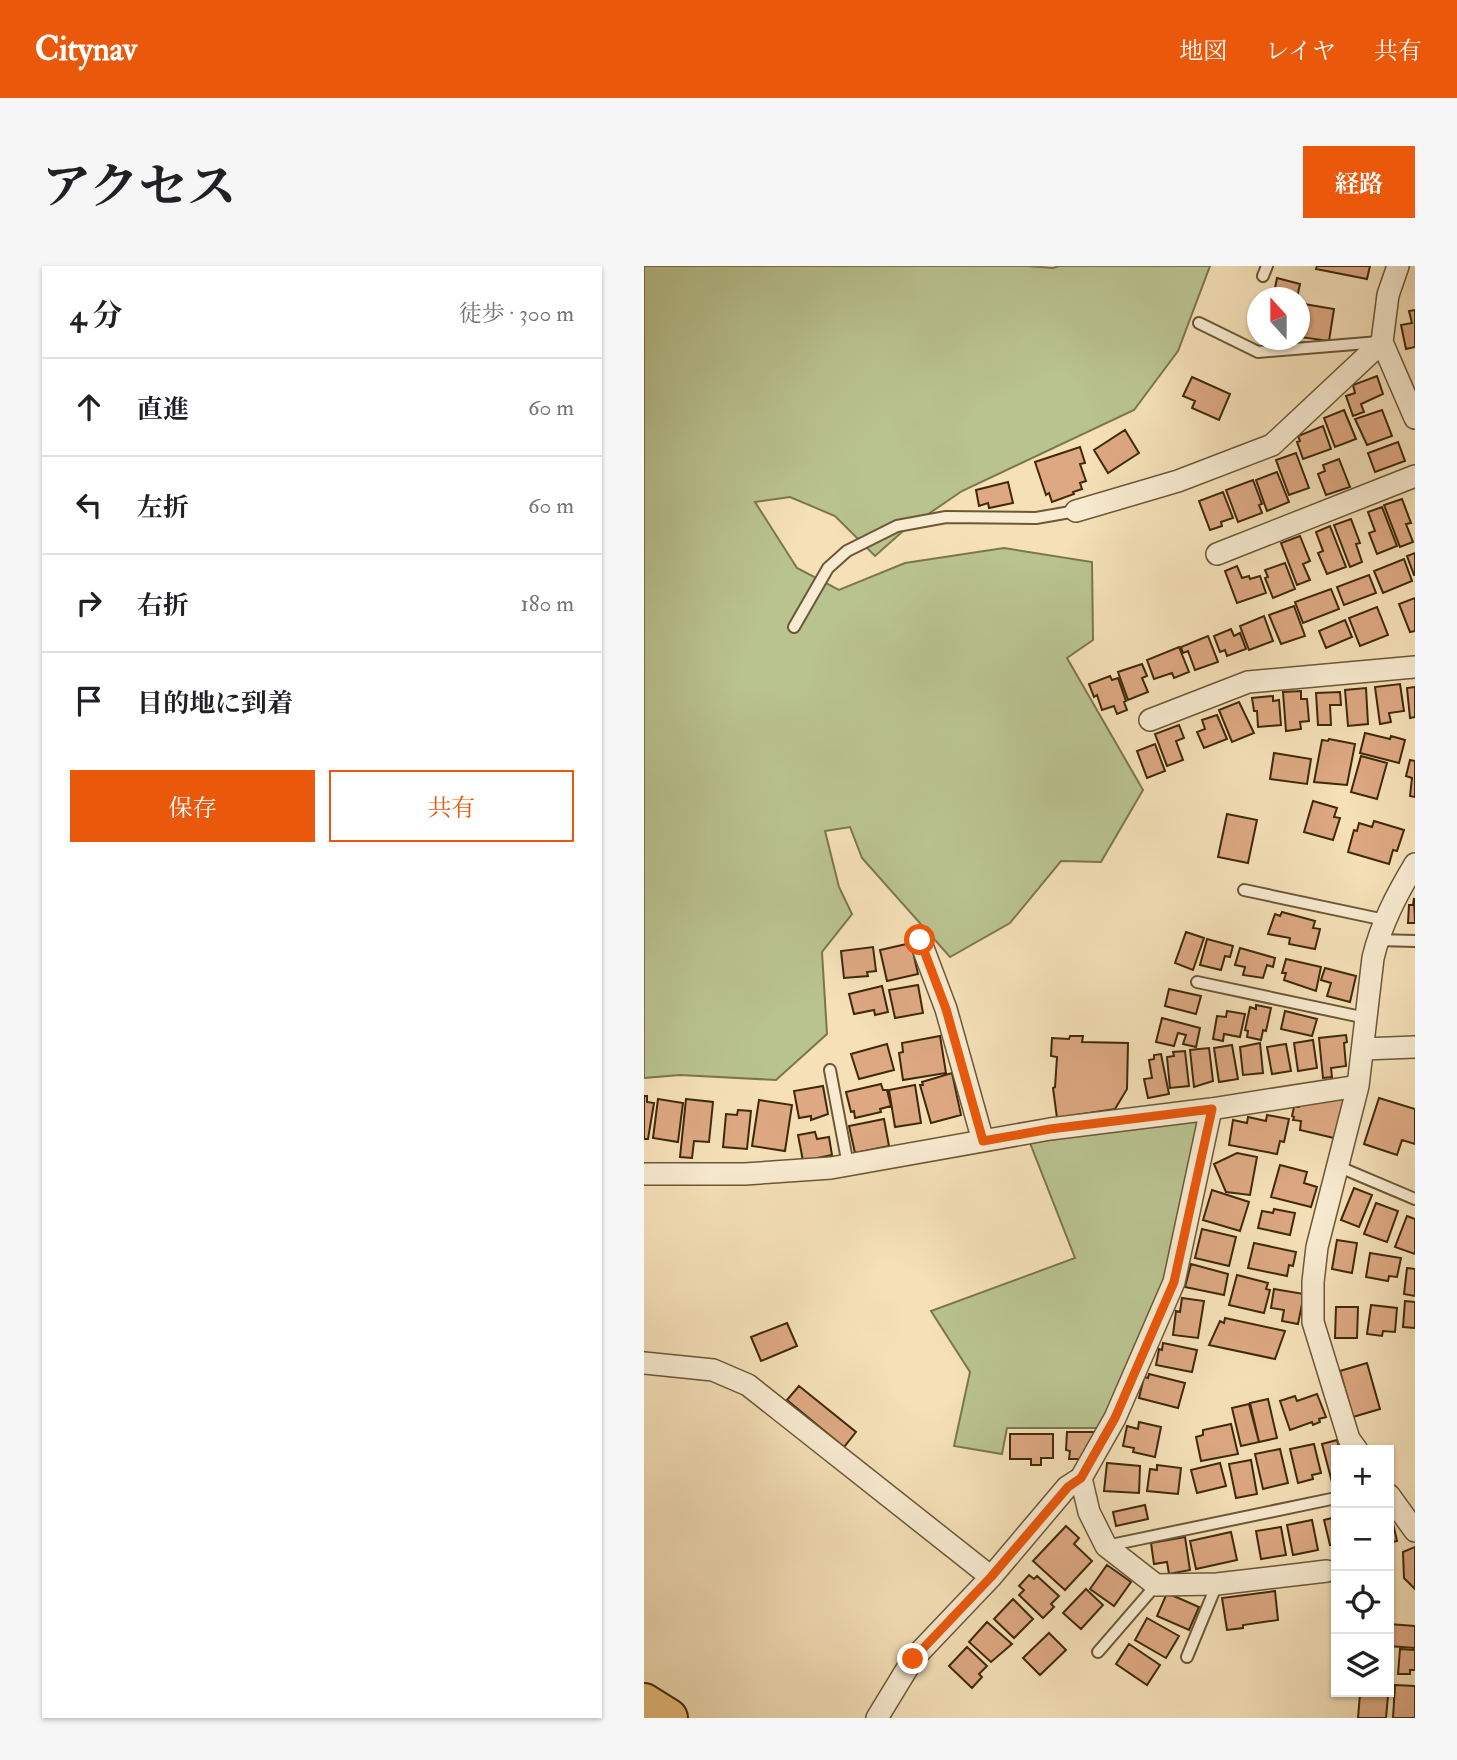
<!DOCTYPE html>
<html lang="ja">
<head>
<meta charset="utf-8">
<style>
  body { margin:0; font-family:"IM FELL Double Pica","Noto Serif JP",serif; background:#f6f6f6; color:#202124 }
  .controls { position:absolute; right:21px; bottom:21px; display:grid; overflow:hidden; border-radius:0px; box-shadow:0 2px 5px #0004 }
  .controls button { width:63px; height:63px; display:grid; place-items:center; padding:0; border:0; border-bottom:2px solid #e0e0e0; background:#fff; color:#202124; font:35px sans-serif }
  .compass { position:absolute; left:603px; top:21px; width:63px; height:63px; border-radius:50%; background:#fff; box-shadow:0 2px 5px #0004; rotate:339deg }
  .stop { position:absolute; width:21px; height:21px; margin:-16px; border:5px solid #ea580c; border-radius:50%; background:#fff }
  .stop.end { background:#ea580c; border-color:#fff; box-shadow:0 2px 7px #0008 }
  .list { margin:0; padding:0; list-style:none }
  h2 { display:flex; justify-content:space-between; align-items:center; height:91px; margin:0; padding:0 28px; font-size:30px }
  h2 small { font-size:23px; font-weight:400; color:#757577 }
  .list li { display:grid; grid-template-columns:46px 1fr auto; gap:21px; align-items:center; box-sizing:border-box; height:98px; padding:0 28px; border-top:2px solid #e0e0e0 }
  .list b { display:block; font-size:26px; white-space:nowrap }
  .list em { font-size:23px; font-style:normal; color:#757577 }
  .actions { display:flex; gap:14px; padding:21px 28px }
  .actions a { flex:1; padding:16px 0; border:2px solid #ea580c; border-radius:0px; text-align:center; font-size:24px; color:#ea580c }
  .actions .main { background:#ea580c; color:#fff }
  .icon { flex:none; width:38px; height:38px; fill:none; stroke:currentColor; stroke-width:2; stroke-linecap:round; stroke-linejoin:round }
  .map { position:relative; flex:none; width:771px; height:1452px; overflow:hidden; border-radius:0px }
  header { display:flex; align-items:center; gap:42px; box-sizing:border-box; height:98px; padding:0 35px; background:#ea580c; color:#fff }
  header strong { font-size:33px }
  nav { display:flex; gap:38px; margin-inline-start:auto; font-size:24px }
  .intro { display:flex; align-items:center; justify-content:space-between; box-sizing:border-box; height:168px; padding:0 42px }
  h1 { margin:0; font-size:49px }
  .button { padding:18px 32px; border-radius:0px; background:#ea580c; color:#fff; font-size:24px; font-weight:700 }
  main { display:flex; gap:42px; padding:0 42px }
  aside { flex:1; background:#fff; border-radius:0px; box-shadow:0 2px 5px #0004 }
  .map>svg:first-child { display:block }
  .green { fill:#b9c390; stroke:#7c764d; stroke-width:2 }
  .building { fill:#dda882; stroke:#3f290a; stroke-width:2 }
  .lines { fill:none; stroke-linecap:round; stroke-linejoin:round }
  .lane-casing { stroke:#6c5736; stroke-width:14 }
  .street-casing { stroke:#6c5736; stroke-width:24 }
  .highway-casing { stroke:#3f290a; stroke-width:42 }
  .lane { stroke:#f8ebd1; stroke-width:10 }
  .street { stroke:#f8ebd1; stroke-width:21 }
  .highway { stroke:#eac07c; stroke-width:38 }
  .route { stroke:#ea580c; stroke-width:9 }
</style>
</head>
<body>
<header>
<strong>Citynav</strong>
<nav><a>地図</a><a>レイヤ</a><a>共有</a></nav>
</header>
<div class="intro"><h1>アクセス</h1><a class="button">経路</a></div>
<main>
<aside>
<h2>4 分<small>徒歩 · 300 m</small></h2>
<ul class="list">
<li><svg class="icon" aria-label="ahead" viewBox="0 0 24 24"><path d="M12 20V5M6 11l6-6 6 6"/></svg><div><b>直進</b></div><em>60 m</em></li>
<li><svg class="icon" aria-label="left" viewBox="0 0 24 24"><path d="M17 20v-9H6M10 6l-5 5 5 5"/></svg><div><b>左折</b></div><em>60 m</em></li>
<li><svg class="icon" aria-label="right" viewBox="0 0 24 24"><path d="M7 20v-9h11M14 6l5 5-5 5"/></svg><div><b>右折</b></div><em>180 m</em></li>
<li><svg class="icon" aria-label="arrive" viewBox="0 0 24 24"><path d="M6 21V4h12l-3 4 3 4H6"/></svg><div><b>目的地に到着</b></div></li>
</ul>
<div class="actions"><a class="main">保存</a><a>共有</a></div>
</aside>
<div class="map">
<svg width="771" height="1452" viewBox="0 0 771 1452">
  <rect width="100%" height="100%" fill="#f5e0b8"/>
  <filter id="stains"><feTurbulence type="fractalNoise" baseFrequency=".00286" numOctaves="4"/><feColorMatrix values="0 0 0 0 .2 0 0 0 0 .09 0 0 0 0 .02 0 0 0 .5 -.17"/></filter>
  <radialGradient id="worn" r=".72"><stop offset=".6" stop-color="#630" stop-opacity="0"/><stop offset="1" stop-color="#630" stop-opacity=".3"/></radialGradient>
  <path class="green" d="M 0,0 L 384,0 L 409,2 L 415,0 L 566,0 L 534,85 L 490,144 L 318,225 L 258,266 L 231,290 L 191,250 L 146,231 L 111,236 L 153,302 L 195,324 L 261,297 L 360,282 L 448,296 L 449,374 L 423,392 L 499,524 L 457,596 L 417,595 L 366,657 L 306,691 L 218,592 L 206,561 L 181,565 L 195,621 L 208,648 L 178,686 L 183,768 L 132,814 L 36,809 L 0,812 Z
    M 558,850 L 525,1004 L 458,1162 L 363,1162 L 358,1188 L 310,1180 L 326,1106 L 287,1045 L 431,992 L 386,877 Z"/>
  <path class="building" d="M 673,0 L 726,0 L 723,13 L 672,3 Z
    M 633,12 L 656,18 L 653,32 L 629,32 Z
    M 660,38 L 690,43 L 685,75 L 656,71 L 656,55 L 658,55 Z
    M 771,44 L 771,81 L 762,83 L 757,59 L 768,57 L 765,45 Z
    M 733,110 L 739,128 L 717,138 L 720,146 L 709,150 L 702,130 L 711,127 L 709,119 Z
    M 548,111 L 586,128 L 575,154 L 548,142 L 551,135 L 539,130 Z
    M 700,144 L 712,173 L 691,181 L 680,152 Z
    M 738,144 L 748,170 L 723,179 L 711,153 Z
    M 679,160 L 687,183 L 659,193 L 653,176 L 656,175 L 654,170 Z
    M 481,164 L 495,187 L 464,207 L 450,184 Z
    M 754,176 L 761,195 L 731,206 L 724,187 Z
    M 436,181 L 441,197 L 436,198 L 442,215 L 436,217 L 438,223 L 429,226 L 430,228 L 408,236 L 405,227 L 402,229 L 391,196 Z
    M 652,187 L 665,222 L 645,229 L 632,194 Z
    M 695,193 L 706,221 L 682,229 L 674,208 L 681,205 L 679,199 Z
    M 633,206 L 645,236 L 623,245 L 612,214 Z
    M 609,214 L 618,238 L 615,239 L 618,247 L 594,256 L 582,224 Z
    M 364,216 L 369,237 L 345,242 L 344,237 L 335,240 L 332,224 Z
    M 579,226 L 589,252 L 577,256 L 578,260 L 566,264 L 555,235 Z
    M 758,233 L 767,257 L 762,258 L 769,276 L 756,281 L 740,239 Z
    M 738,241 L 753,280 L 733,288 L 725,267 L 731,265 L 724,246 Z
    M 707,253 L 716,277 L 712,278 L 718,296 L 706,301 L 690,259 Z
    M 686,260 L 702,301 L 683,308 L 674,287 L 679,285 L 672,266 Z
    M 656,270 L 666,295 L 659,298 L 666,314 L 653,319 L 637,277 Z
    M 771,287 L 771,309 L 770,309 L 763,290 Z
    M 760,293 L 768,315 L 739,327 L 730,305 Z
    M 641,297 L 651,323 L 629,332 L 621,312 L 624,311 L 621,304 Z
    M 593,300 L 598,312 L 605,310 L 606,313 L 616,310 L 622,327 L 593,337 L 581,305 Z
    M 725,309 L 732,327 L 700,339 L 693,321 Z
    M 687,323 L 695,343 L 659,357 L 651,336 Z
    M 771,332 L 771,365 L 766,366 L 755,338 Z
    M 650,340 L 661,370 L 637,378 L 625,349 Z
    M 733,341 L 744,369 L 716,380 L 705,352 Z
    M 620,350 L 629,375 L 605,384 L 596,360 Z
    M 701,354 L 708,371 L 682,382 L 675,365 Z
    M 587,363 L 590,370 L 596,367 L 602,383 L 583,390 L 581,384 L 576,386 L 570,370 Z
    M 564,370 L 574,396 L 551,404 L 544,385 L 539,387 L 537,381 Z
    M 535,381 L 545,406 L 530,412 L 528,407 L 510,413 L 503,394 Z
    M 498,398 L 503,410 L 498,412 L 504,426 L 484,434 L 474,406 Z
    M 466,410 L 468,414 L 474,412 L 482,435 L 480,436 L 483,444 L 473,448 L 470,440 L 458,444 L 453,429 L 450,431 L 445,418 Z
    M 756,418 L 760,445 L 745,447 L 747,456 L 736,458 L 731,421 Z
    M 771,421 L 771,451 L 766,452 L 763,422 Z
    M 722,422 L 724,458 L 704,460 L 701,424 Z
    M 657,425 L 657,433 L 663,433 L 665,455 L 656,456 L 657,463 L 642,465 L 639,426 Z
    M 696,426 L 697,439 L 686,439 L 687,459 L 674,459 L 672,427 Z
    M 629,430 L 629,435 L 635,434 L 637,459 L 614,461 L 613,445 L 610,445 L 608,432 Z
    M 595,436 L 610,467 L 588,476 L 575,444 Z
    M 573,449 L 583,473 L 560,482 L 553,466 L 561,463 L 558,454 Z
    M 535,459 L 540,472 L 532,475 L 539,494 L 523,500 L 511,468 Z
    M 721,467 L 746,473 L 747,470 L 761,474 L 755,497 L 716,487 Z
    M 685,473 L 711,478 L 703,519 L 670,516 L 678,474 L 684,475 Z
    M 511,478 L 521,505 L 503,512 L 493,485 Z
    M 630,487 L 667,493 L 663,518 L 626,513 Z
    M 717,490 L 743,497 L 733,533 L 707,526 Z
    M 766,494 L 771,495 L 771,531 L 766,530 L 768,512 L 762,510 Z
    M 669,535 L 693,542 L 690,551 L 696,552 L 689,574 L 660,566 Z
    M 583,548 L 613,554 L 604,597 L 574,591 Z
    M 730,555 L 760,564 L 753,585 L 749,584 L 745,598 L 704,586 L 710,564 L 713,565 L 715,557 L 728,561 Z
    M 770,632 L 771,657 L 764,657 L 765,639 L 769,639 Z
    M 638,646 L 671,655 L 669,662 L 676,663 L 671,683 L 645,678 L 646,672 L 624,668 L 631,648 L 636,650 Z
    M 542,666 L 560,672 L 549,704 L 531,697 Z
    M 563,673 L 589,680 L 586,691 L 581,690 L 577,704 L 556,699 Z
    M 267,677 L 274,708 L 243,715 L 236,684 Z
    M 229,681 L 232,705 L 223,706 L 224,710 L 200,712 L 197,685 Z
    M 596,682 L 631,692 L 629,701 L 623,699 L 619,712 L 599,709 L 601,701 L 591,699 Z
    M 642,693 L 677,701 L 672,725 L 640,714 L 642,707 L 638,707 Z
    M 681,702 L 712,710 L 706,736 L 683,730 L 687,717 L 677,714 Z
    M 274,719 L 279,747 L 251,752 L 245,724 Z
    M 238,720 L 244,746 L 231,749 L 230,744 L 210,748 L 205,728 Z
    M 525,723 L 557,730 L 552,748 L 521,740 Z
    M 612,739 L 627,742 L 622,765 L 619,764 L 617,774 L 603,771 L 604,765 L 601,764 L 606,741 L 612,743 Z
    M 583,745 L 601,748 L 596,771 L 580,768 L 579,775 L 569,773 L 573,750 L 582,751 Z
    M 641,745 L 673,753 L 668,770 L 637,763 Z
    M 518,752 L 556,762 L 552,781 L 539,778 L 542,769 L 534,767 L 530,780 L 512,776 Z
    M 702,769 L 703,776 L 700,777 L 702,800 L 687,802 L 688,811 L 679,812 L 675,772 Z
    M 296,770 L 302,807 L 259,814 L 255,787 L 259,786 L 258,777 Z
    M 426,770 L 439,770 L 438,776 L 484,777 L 483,823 L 471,843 L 413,852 L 409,822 L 411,821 L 413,791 L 407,790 L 408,772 L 425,773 Z
    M 669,774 L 673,802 L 654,805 L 650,777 Z
    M 616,777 L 619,807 L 599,809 L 596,781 Z
    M 243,778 L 250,804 L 215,813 L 207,788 Z
    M 642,778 L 647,805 L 628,808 L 623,781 Z
    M 588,779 L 594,813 L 575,816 L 570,782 Z
    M 565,782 L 569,815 L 550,821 L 546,784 Z
    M 541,785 L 545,820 L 526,822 L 523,791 L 530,790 L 529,786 Z
    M 517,788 L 525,828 L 504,832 L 500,813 L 508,812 L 505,794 L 510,793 L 510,789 Z
    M 308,807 L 317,849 L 287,857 L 276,819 L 279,819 L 278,816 Z
    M 237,818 L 239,824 L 243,824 L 247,840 L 236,843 L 237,846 L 211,852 L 210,845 L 207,846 L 202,826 Z
    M 271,819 L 277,857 L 251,861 L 245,824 Z
    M 179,820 L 184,848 L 167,854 L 167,850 L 155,852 L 150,825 Z
    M 0,830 L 3,830 L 3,836 L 10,837 L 4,873 L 0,873 Z
    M 692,830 L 701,833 L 690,872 L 656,864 L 657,855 L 649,854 L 650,851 L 648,850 L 650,841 L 655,841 L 657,835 Z
    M 735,832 L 771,843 L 771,878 L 758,874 L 753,889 L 720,878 Z
    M 14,833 L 39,837 L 34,876 L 9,872 Z
    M 42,833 L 69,836 L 65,876 L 50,875 L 48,892 L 36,891 Z
    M 115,834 L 148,839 L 141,885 L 108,880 Z
    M 94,844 L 107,845 L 103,883 L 79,881 L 82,848 L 93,849 Z
    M 623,849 L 645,853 L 640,876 L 636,875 L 633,888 L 585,879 L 589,854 L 603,857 L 604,851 L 622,855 Z
    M 240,853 L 245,880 L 211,887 L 205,860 Z
    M 171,866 L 173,873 L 185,871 L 188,889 L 159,895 L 154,869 Z
    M 593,887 L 613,891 L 606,929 L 582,926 L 570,898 Z
    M 636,899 L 663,906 L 660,917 L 673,921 L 667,941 L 627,931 Z
    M 710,922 L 728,929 L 715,961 L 697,954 Z
    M 568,924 L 605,936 L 596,965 L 559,954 Z
    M 732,937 L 754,945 L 743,976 L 720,968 Z
    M 630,943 L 651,947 L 646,969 L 614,962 L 618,945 L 629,947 Z
    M 763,950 L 771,953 L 771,988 L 751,981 Z
    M 558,963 L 592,971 L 585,1000 L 551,992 Z
    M 693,974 L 713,977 L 708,1007 L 688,1003 Z
    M 610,977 L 652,986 L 649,1000 L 645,999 L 643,1010 L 604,1002 Z
    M 726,987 L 757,992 L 753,1011 L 745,1010 L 744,1015 L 722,1011 Z
    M 547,998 L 584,1008 L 580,1029 L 541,1021 Z
    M 763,1002 L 771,1003 L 771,1030 L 760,1028 Z
    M 593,1009 L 624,1017 L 622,1023 L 626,1024 L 620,1047 L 585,1039 Z
    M 630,1023 L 660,1028 L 654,1058 L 638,1055 L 640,1044 L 627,1042 Z
    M 538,1032 L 560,1035 L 554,1072 L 529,1069 L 532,1045 L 536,1046 Z
    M 761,1035 L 771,1036 L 771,1062 L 759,1061 Z
    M 727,1039 L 753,1042 L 751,1066 L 739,1065 L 738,1070 L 723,1068 Z
    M 692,1041 L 714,1041 L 713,1072 L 691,1072 Z
    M 581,1052 L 641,1065 L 631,1093 L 565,1079 L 576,1055 L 580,1057 Z
    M 143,1057 L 153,1080 L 117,1095 L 107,1071 Z
    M 519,1077 L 553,1084 L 548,1106 L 512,1099 L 515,1083 L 518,1084 Z
    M 723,1097 L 736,1143 L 709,1151 L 696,1105 Z
    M 505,1108 L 541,1117 L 534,1142 L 495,1132 L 500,1111 L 504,1112 Z
    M 155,1120 L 212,1166 L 200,1181 L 143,1134 Z
    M 673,1128 L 682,1151 L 675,1153 L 676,1156 L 669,1159 L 668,1156 L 646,1164 L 636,1135 L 651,1130 L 653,1135 Z
    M 624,1133 L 633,1172 L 615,1176 L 606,1137 Z
    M 605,1138 L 615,1176 L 597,1180 L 588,1142 Z
    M 495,1156 L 517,1161 L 511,1191 L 489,1186 L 490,1182 L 479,1180 L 483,1160 L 494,1163 Z
    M 587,1158 L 594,1188 L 557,1195 L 552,1171 L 559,1169 L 559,1164 Z
    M 423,1166 L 456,1166 L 441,1193 L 425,1193 L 426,1185 L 422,1184 Z
    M 366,1168 L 409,1168 L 409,1192 L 397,1192 L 397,1199 L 387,1199 L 387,1193 L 366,1193 Z
    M 693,1174 L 696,1184 L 692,1184 L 692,1215 L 688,1216 L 678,1178 Z
    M 670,1178 L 677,1207 L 668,1209 L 669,1213 L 654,1217 L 646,1183 Z
    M 636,1183 L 644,1217 L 619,1223 L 611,1188 Z
    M 607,1194 L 613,1228 L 592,1232 L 585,1198 Z
    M 463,1197 L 496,1200 L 495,1227 L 460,1225 Z
    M 576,1197 L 582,1220 L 553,1227 L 547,1204 Z
    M 513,1199 L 537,1202 L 534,1228 L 503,1225 L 506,1203 L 513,1204 Z
    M 501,1239 L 504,1253 L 472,1260 L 469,1246 Z
    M 692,1251 L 692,1278 L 686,1279 L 680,1254 Z
    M 745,1253 L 748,1253 L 753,1275 L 745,1277 Z
    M 668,1254 L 674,1284 L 649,1289 L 643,1259 Z
    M 422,1260 L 435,1272 L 430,1278 L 448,1295 L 421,1324 L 389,1295 Z
    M 637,1261 L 642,1289 L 617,1293 L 612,1265 Z
    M 587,1266 L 593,1294 L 552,1303 L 546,1275 Z
    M 541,1271 L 546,1304 L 525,1308 L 523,1296 L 510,1298 L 507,1277 Z
    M 771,1281 L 771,1323 L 760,1312 L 759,1286 Z
    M 463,1299 L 487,1316 L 470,1340 L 446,1323 Z
    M 385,1309 L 390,1313 L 393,1310 L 415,1330 L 407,1338 L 410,1341 L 399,1352 L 375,1329 L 380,1324 L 375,1320 Z
    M 442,1323 L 459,1339 L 437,1363 L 419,1347 Z
    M 631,1325 L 634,1354 L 599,1359 L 599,1362 L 583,1364 L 578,1332 Z
    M 523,1327 L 555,1341 L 545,1364 L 513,1350 Z
    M 369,1333 L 389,1353 L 370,1372 L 350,1353 Z
    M 503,1352 L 535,1370 L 522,1392 L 491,1374 Z
    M 343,1356 L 368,1378 L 347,1396 L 325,1376 Z
    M 745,1358 L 771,1360 L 771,1382 L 745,1380 Z
    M 405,1367 L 422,1384 L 396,1409 L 379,1392 Z
    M 485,1378 L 516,1399 L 503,1419 L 472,1398 Z
    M 323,1381 L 343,1400 L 335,1408 L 338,1411 L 328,1422 L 305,1400 Z
    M 745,1383 L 748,1384 L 748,1408 L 745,1407 Z
    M 756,1383 L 771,1384 L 771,1404 L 766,1404 L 766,1408 L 754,1408 Z
    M 751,1419 L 771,1420 L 771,1452 L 749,1452 Z
    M 716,1428 L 744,1430 L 742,1452 L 714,1452 Z"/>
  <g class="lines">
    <defs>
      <path id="lane" d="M 619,10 L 623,0
        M 555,57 L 614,86 L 735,76
        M 150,361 L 184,302 L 203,285 L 253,260 L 302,251 L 392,252 L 432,245
        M 600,624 L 741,654
        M 733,674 L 771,675
        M 553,716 L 722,752
        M 186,804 L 204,899
        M 693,900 L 771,933
        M 462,1280 L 692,1232
        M 454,1386 L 512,1319
        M 543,1391 L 573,1318"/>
      <path id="street" d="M 754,0 L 744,29 L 738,76 L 771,152
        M 432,245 L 534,215 L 628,179 L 738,76
        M 573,288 L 771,210
        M 506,454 L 604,416 L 771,401
        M 276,674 L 302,743 L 339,875
        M 719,783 L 771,781
        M 0,908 L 101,908 L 187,902 L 406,863 L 567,843 L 714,820
        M 0,1097 L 69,1104 L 104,1119 L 347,1311
        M 713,1184 L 705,1173 L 669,1056 L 669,1016 L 673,981 L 714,820 L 729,692 C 737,658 753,628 771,598
        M 437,1212 L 445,1246 L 462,1280 L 512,1319 L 573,1318 L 683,1305
        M 745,1229 L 771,1265
        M 233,1452 L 269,1393 L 347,1311 L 423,1221 L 437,1212 L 471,1152 L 530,1016 L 567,843"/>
      <path id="highway" d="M 0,1437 L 24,1452"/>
    </defs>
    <use href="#lane" class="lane-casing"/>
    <use href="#street" class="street-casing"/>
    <use href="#highway" class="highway-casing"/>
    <use href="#lane" class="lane"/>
    <use href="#street" class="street"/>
    <use href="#highway" class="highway"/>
  </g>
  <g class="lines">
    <path class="route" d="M 269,1393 L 347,1311 L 424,1221 L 437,1212 L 471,1152 L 530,1016 L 568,843 L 406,863 L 339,875 L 302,743 L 276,674"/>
  </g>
  <rect width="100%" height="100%" filter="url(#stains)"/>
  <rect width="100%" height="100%" fill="url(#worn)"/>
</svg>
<div class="controls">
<button>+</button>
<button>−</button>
<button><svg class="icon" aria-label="locate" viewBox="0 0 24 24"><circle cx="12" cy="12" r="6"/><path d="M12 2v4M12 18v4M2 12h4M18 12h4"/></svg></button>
<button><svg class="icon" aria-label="layers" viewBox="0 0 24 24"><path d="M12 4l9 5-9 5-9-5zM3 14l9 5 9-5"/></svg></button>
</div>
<svg class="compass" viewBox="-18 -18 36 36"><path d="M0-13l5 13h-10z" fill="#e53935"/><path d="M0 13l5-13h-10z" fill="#757577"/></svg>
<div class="stop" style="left:276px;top:674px"></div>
<div class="stop end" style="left:269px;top:1393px"></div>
</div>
</main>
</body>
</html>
